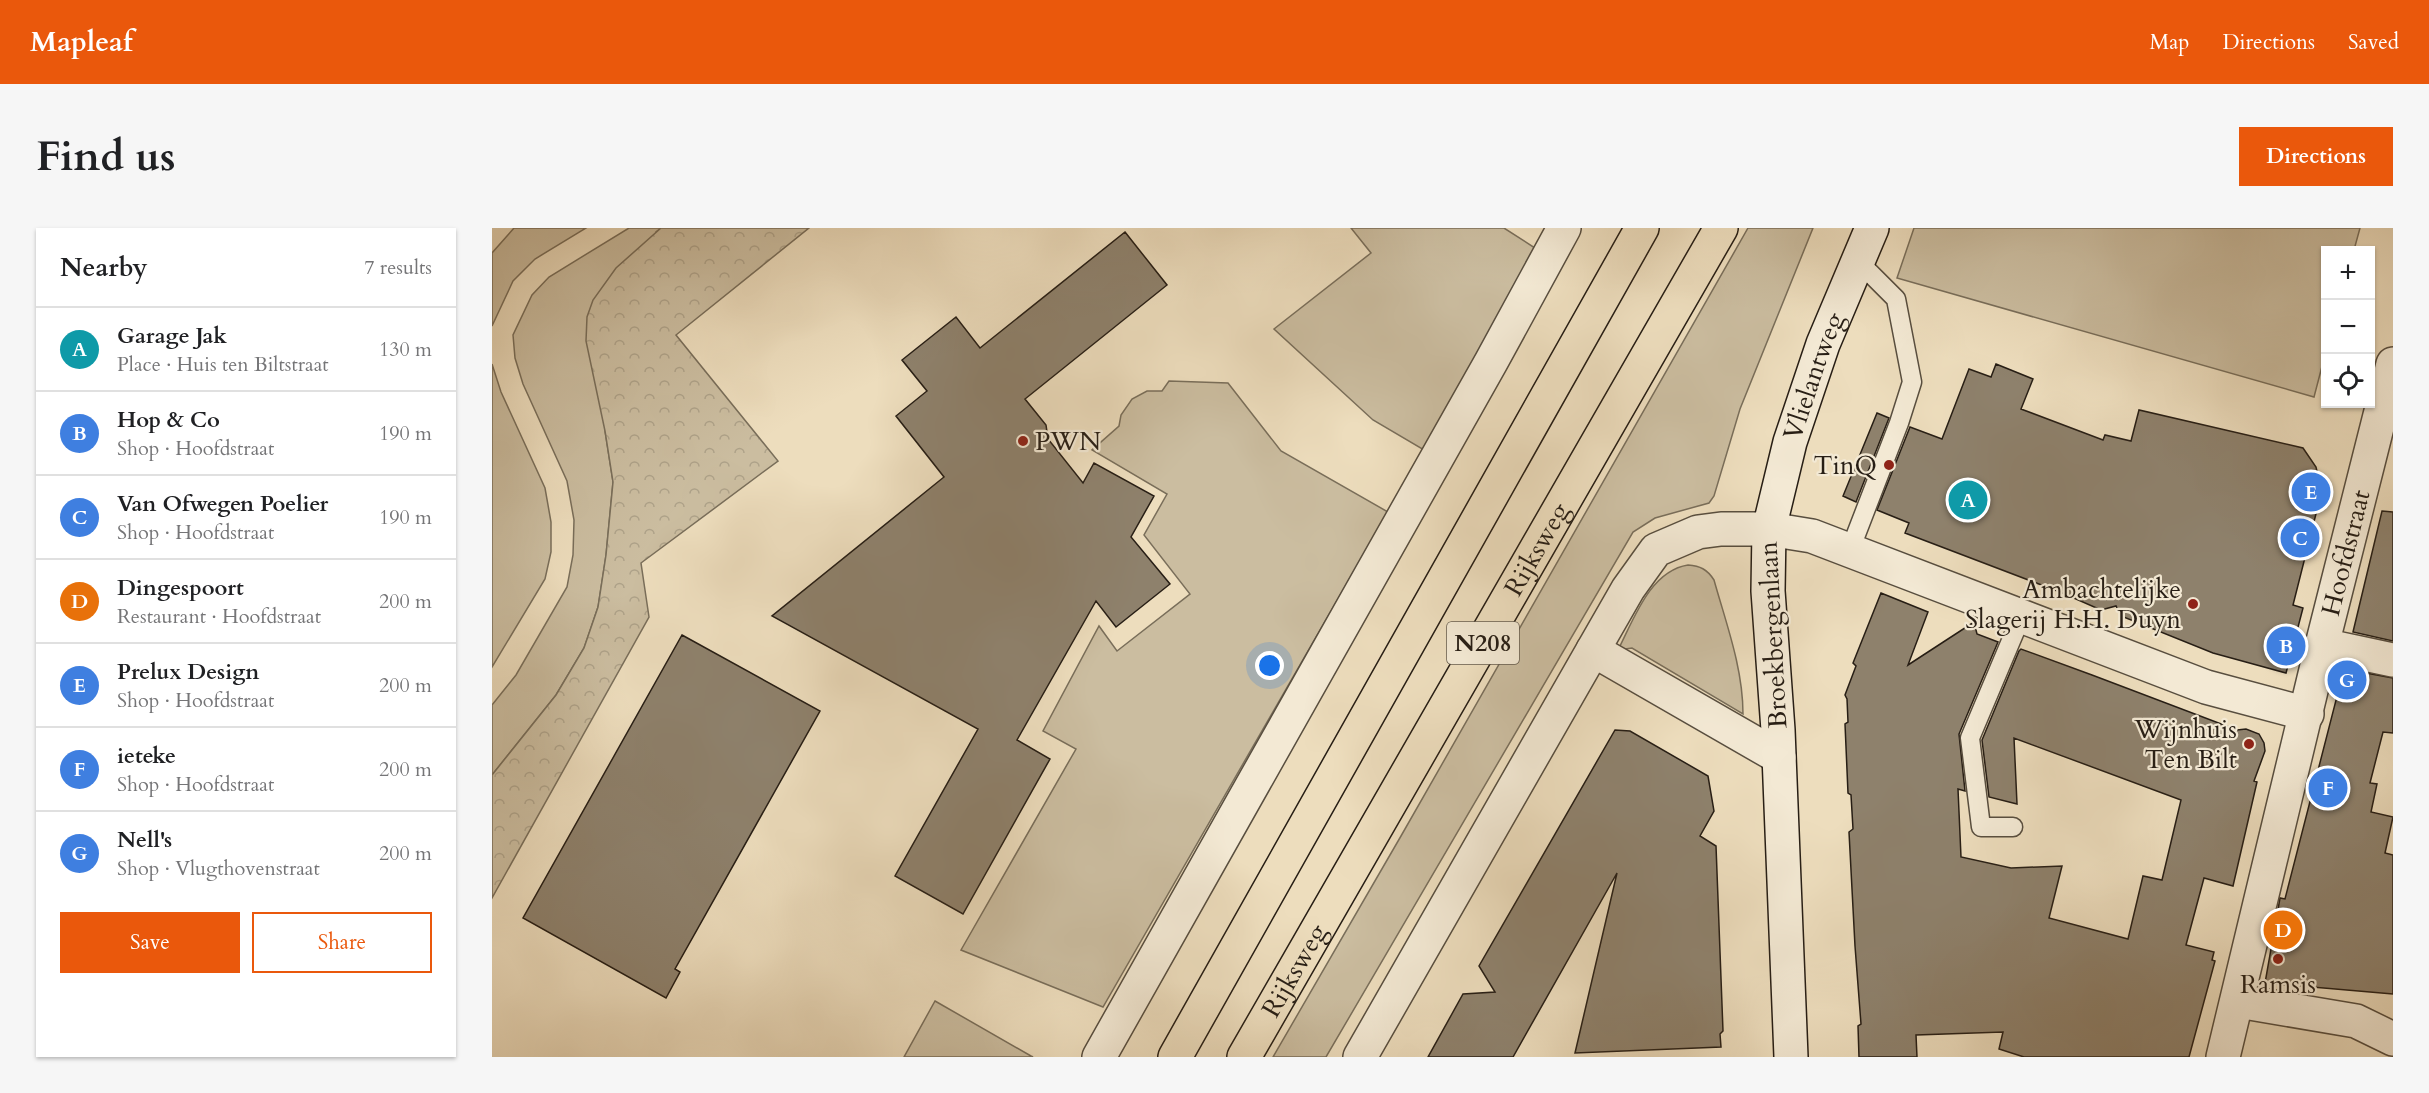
<!DOCTYPE html>
<html lang="en">
<head>
<meta charset="utf-8">
<style>
  body { margin:0; font-family:Cardo,serif; background:#f6f6f6; color:#202124 }
  .controls { position:absolute; right:18px; top:18px; display:grid; overflow:hidden; border-radius:0px; box-shadow:0 2px 4px #0004 }
  .controls button { width:54px; height:54px; display:grid; place-items:center; padding:0; border:0; border-bottom:2px solid #e0e0e0; background:#fff; color:#202124; font:30px sans-serif }
  .you { position:absolute; left:778px; top:438px; width:21px; height:21px; margin:-15px; border:4px solid #fff; border-radius:50%; background:#1a73e8; box-shadow:0 0 0 9px #1a73e833 }
  .badge { display:grid; place-items:center; width:39px; height:39px; border-radius:50%; background:#ea580c; color:#fff; font-size:20px; font-weight:700 }
  .pin { position:absolute; translate:-50% -50%; border:3px solid #fff; box-shadow:0 2px 6px #0006 }
  .list { margin:0; padding:0; list-style:none }
  h2 { display:flex; justify-content:space-between; align-items:center; height:78px; margin:0; padding:0 24px; font-size:26px }
  h2 small { font-size:20px; font-weight:400; color:#757577 }
  .list li { display:grid; grid-template-columns:39px 1fr auto; gap:18px; align-items:center; box-sizing:border-box; height:84px; padding:0 24px; border-top:2px solid #e0e0e0 }
  .list b { display:block; font-size:22px; white-space:nowrap }
  .list p { margin:0; font-size:20px; white-space:nowrap; color:#757577 }
  .list em { font-size:20px; font-style:normal; color:#757577 }
  .actions { display:flex; gap:12px; padding:18px 24px }
  .actions a { flex:1; padding:14px 0; border:2px solid #ea580c; border-radius:0px; text-align:center; font-size:21px; color:#ea580c }
  .actions .main { background:#ea580c; color:#fff }
  .icon { flex:none; width:33px; height:33px; fill:none; stroke:currentColor; stroke-width:2; stroke-linecap:round; stroke-linejoin:round }
  .map { position:relative; flex:none; width:1901px; height:829px; overflow:hidden; border-radius:0px }
  header { display:flex; align-items:center; gap:36px; box-sizing:border-box; height:84px; padding:0 30px; background:#ea580c; color:#fff }
  header strong { font-size:28px }
  nav { display:flex; gap:33px; margin-inline-start:auto; font-size:21px }
  .intro { display:flex; align-items:center; justify-content:space-between; box-sizing:border-box; height:144px; padding:0 36px }
  h1 { margin:0; font-size:42px }
  .button { padding:15px 27px; border-radius:0px; background:#ea580c; color:#fff; font-size:21px; font-weight:700 }
  main { display:flex; gap:36px; padding:0 36px }
  aside { flex:1; background:#fff; border-radius:0px; box-shadow:0 2px 4px #0004 }
  .map>svg:first-child { display:block }
  .green { fill:#cbbda0; stroke:#796e5a; stroke-width:1.5 }
  .forest { fill:url(#forest-crowns); stroke:#796e5a; stroke-width:1.5 }
  .building { fill:#8e816c; stroke:#271e15; stroke-width:1.5 }
  .lines { fill:none; stroke-linecap:round; stroke-linejoin:round }
  .service-casing { stroke:#584e3f; stroke-width:21 }
  .minor-casing { stroke:#584e3f; stroke-width:36 }
  .tertiary-casing { stroke:#584e3f; stroke-width:36 }
  .secondary-casing { stroke:#271e15; stroke-width:36 }
  .primary-casing { stroke:#271e15; stroke-width:36 }
  .service { stroke:#f3e9d4; stroke-width:18 }
  .minor { stroke:#f3e9d4; stroke-width:33 }
  .tertiary { stroke:#f3e9d4; stroke-width:33 }
  .secondary { stroke:#f3e9d4; stroke-width:33 }
  .primary { stroke:#edddbd; stroke-width:33 }
  .poi-dot { fill:#8f2418; stroke:#f3e9d4; stroke-width:2 }
  .labels { text-anchor:middle; dominant-baseline:central; stroke-width:4.5; stroke-linejoin:round; paint-order:stroke }
  .shield { fill:#f3e9d4; stroke:#645b4e; stroke-width:1.5 }
  .shield-label { font-size:24px; font-weight:bold; fill:#271e15 }
  .street-label { font-size:26px; fill:#271e15; stroke:#f3e9d4 }
  .poi-label { font-size:26px; fill:#271e15; stroke:#f3e9d4; text-anchor:end }
</style>
</head>
<body>
<header>
<strong>Mapleaf</strong>
<nav><a>Map</a><a>Directions</a><a>Saved</a></nav>
</header>
<div class="intro"><h1>Find us</h1><a class="button">Directions</a></div>
<main>
<aside>
<h2>Nearby<small>7 results</small></h2>
<ul class="list">
<li><span class="badge" style="background:#0f9aa8">A</span><div><b>Garage Jak</b><p>Place · Huis ten Biltstraat</p></div><em>130 m</em></li>
<li><span class="badge" style="background:#3f7fe0">B</span><div><b>Hop &amp; Co</b><p>Shop · Hoofdstraat</p></div><em>190 m</em></li>
<li><span class="badge" style="background:#3f7fe0">C</span><div><b>Van Ofwegen Poelier</b><p>Shop · Hoofdstraat</p></div><em>190 m</em></li>
<li><span class="badge" style="background:#e8710a">D</span><div><b>Dingespoort</b><p>Restaurant · Hoofdstraat</p></div><em>200 m</em></li>
<li><span class="badge" style="background:#3f7fe0">E</span><div><b>Prelux Design</b><p>Shop · Hoofdstraat</p></div><em>200 m</em></li>
<li><span class="badge" style="background:#3f7fe0">F</span><div><b>ieteke</b><p>Shop · Hoofdstraat</p></div><em>200 m</em></li>
<li><span class="badge" style="background:#3f7fe0">G</span><div><b>Nell's</b><p>Shop · Vlugthovenstraat</p></div><em>200 m</em></li>
</ul>
<div class="actions"><a class="main">Save</a><a>Share</a></div>
</aside>
<div class="map">
<svg width="1901" height="829" viewBox="0 0 1901 829">
  <defs>
    <pattern id="forest-crowns" width="20" height="18" patternUnits="userSpaceOnUse" patternTransform="scale(1.5)"><rect width="20" height="18" fill="#cbbda0"/><path d="M2 6a3 3 0 1 1 6 0M12 15a3 3 0 1 1 6 0" fill="none" stroke="#aea289"/></pattern>
  </defs>
  <rect width="100%" height="100%" fill="#edddbd"/>
  <filter id="stains"><feTurbulence type="fractalNoise" baseFrequency=".00333" numOctaves="4"/><feColorMatrix values="0 0 0 0 .2 0 0 0 0 .09 0 0 0 0 .02 0 0 0 .5 -.17"/></filter>
  <radialGradient id="worn" r=".72"><stop offset=".6" stop-color="#630" stop-opacity="0"/><stop offset="1" stop-color="#630" stop-opacity=".3"/></radialGradient>
  <path class="green" d="M 22,0 L 94,0 L 43,31 L 21,53 L 0,98 L 0,25 Z
    M 137,0 L 169,0 L 164,4 L 113,203 L 121,254 L 114,327 L 106,379 L 92,420 L 64,467 L 0,547 L 0,477 L 24,447 L 75,359 L 81,327 L 82,292 L 75,253 L 31,156 L 23,130 L 21,107 L 40,67 L 57,49 Z
    M 859,0 L 1012,0 L 1043,20 L 932,222 L 881,192 L 782,101 L 879,25 Z
    M 1256,0 L 1321,0 L 1248,181 L 1222,268 L 1217,275 L 1163,290 L 1141,304 L 834,829 L 781,829 L 909,608 Z
    M 1422,0 L 1868,0 L 1862,22 L 1834,22 L 1833,127 L 1822,169 L 1405,50 Z
    M 0,136 L 9,164 L 53,260 L 59,294 L 59,324 L 53,351 L 0,439 Z
    M 677,153 L 736,155 L 789,223 L 896,284 L 611,779 L 469,722 L 584,521 L 551,503 L 607,398 L 625,423 L 698,366 L 652,307 L 675,266 L 600,222 L 627,198 L 629,187 L 640,171 L 655,163 L 670,163 Z
    M 1196,337 C 1208,338 1215,341 1222,352 C 1234,395 1251,440 1251,486 L 1140,420 L 1126,422 C 1142,391 1158,343 1196,337 Z
    M 443,773 L 539,828 L 541,829 L 412,829 Z"/>
  <path class="forest" d="M 169,0 L 317,0 L 184,107 L 286,233 L 149,335 L 157,389 L 0,670 L 0,547 L 64,467 L 92,420 L 106,379 L 114,327 L 121,254 L 113,203 L 94,113 L 95,89 L 101,72 L 124,40 Z"/>
  <path class="building" d="M 633,4 L 675,57 L 533,171 L 554,197 L 556,211 L 591,255 L 602,235 L 662,268 L 639,309 L 678,356 L 624,399 L 604,373 L 525,512 L 558,531 L 471,686 L 403,648 L 486,501 L 280,388 L 452,249 L 404,188 L 435,163 L 410,132 L 464,89 L 488,120 Z
    M 1504,136 L 1541,151 L 1529,181 L 1611,212 L 1613,207 L 1639,213 L 1647,182 L 1811,220 L 1824,239 L 1827,252 L 1832,254 L 1801,377 L 1811,380 L 1794,445 L 1721,425 L 1629,388 L 1624,378 L 1609,382 L 1568,364 L 1413,305 L 1417,295 L 1385,282 L 1418,199 L 1450,211 L 1477,141 L 1499,149 Z
    M 1385,185 L 1397,190 L 1364,274 L 1351,268 Z
    M 1890,283 L 1901,284 L 1901,413 L 1861,404 Z
    M 1389,365 L 1436,384 L 1416,437 L 1482,394 L 1485,406 L 1506,414 L 1467,506 L 1473,563 L 1466,561 L 1469,629 L 1519,640 L 1570,638 L 1557,690 L 1636,711 L 1651,648 L 1670,652 L 1689,572 L 1522,510 L 1525,576 L 1497,569 L 1490,512 L 1527,423 L 1529,421 L 1600,447 L 1745,502 L 1754,501 L 1767,506 L 1772,515 L 1773,523 L 1762,553 L 1765,554 L 1741,658 L 1712,650 L 1694,717 L 1722,724 L 1720,732 L 1723,733 L 1697,829 L 1532,829 L 1507,821 L 1511,804 L 1424,807 L 1425,829 L 1367,829 L 1366,798 L 1369,796 L 1363,718 L 1357,604 L 1361,601 L 1359,567 L 1356,565 L 1353,496 L 1356,494 L 1355,471 L 1353,467 L 1364,438 L 1361,435 Z
    M 190,407 L 328,483 L 183,741 L 188,744 L 174,770 L 31,690 Z
    M 1852,441 L 1901,450 L 1901,505 L 1891,504 L 1878,555 L 1885,556 L 1879,584 L 1901,589 L 1893,625 L 1901,627 L 1901,766 L 1773,755 L 1788,670 L 1793,671 Z
    M 1123,502 L 1138,503 L 1216,548 L 1222,583 L 1208,608 L 1224,618 L 1231,803 L 1228,806 L 1229,819 L 1083,825 L 1125,645 L 1021,829 L 936,829 L 971,766 L 1003,764 L 987,738 Z"/>
  <g class="lines">
    <defs>
      <path id="service" d="M 1358,322 L 1407,195 L 1420,154 L 1404,71 L 1366,33
        M 1521,599 L 1489,599 L 1478,510 L 1529,389"/>
      <g id="minor">
        <path d="M 1830,417 L 1901,432"/>
        <path d="M 1287,529 L 1101,422 L 1136,361 L 1164,322 L 1206,304 L 1229,301 L 1277,301 L 1320,308 L 1714,459 L 1815,486"/>
        <path d="M 1746,773 L 1864,793 L 1901,811"/>
        <path d="M 868,829 L 1101,422"/>
        <path id="s1" d="M 1731,829 L 1830,417 L 1901,136"/>
      </g>
      <path id="tertiary" d="M 607,829 L 999,134 L 1072,0"/>
      <g id="secondary">
        <path id="s2" d="M 1299,829 L 1286,502 L 1276,363 L 1277,301 L 1298,214 L 1331,116 L 1380,0"/>
      </g>
      <g id="primary">
        <path d="M 683,829 L 1150,0"/>
        <path id="s3" d="M 752,829 L 1229,0"/>
      </g>
    </defs>
    <use href="#service" class="service-casing"/>
    <use href="#minor" class="minor-casing"/>
    <use href="#tertiary" class="tertiary-casing"/>
    <use href="#secondary" class="secondary-casing"/>
    <use href="#primary" class="primary-casing"/>
    <use href="#service" class="service"/>
    <use href="#minor" class="minor"/>
    <use href="#tertiary" class="tertiary"/>
    <use href="#secondary" class="secondary"/>
    <use href="#primary" class="primary"/>
  </g>
  <g class="poi-dot">
    <circle cx="531" cy="213" r="6"/>
    <circle cx="1397" cy="237" r="6"/>
    <circle cx="1701" cy="376" r="6"/>
    <circle cx="1757" cy="516" r="6"/>
    <circle cx="1786" cy="731" r="6"/>
  </g>
  <g class="labels">
    <rect class="shield" x="955" y="394" width="72" height="42" rx="4.5"/>
    <g class="shield-label">
      <text x="991" y="415">N208</text>
    </g>
    <g class="street-label">
      <text stroke="none"><textPath href="#s2" startOffset="688">Vlielantweg</textPath></text>
      <text stroke="none"><textPath href="#s3" startOffset="586">Rijksweg</textPath></text>
      <text stroke="none"><textPath href="#s1" startOffset="519">Hoofdstraat</textPath></text>
      <text transform="translate(1281 407) rotate(-93)">Broekbergenlaan</text>
      <text stroke="none"><textPath href="#s3" startOffset="100">Rijksweg</textPath></text>
    </g>
    <g class="poi-label">
      <text x="543" y="213" text-anchor="start">PWN</text>
      <text x="1385" y="237">TinQ</text>
      <text x="1689" y="361">Ambachtelijke<tspan x="1689" dy="30">Slagerij H.H. Duyn</tspan></text>
      <text x="1745" y="501">Wijnhuis<tspan x="1745" dy="30">Ten Bilt</tspan></text>
      <text x="1786" y="756" text-anchor="middle">Ramsis</text>
    </g>
  </g>
  <rect width="100%" height="100%" filter="url(#stains)"/>
  <rect width="100%" height="100%" fill="url(#worn)"/>
</svg>
<div class="controls">
<button>+</button>
<button>−</button>
<button><svg class="icon" aria-label="locate" viewBox="0 0 24 24"><circle cx="12" cy="12" r="6"/><path d="M12 2v4M12 18v4M2 12h4M18 12h4"/></svg></button>
</div>
<div class="you"></div>
<div class="pin badge" style="left:1476px;top:272px;background:#0f9aa8">A</div>
<div class="pin badge" style="left:1794px;top:418px;background:#3f7fe0">B</div>
<div class="pin badge" style="left:1808px;top:310px;background:#3f7fe0">C</div>
<div class="pin badge" style="left:1791px;top:702px;background:#e8710a">D</div>
<div class="pin badge" style="left:1819px;top:264px;background:#3f7fe0">E</div>
<div class="pin badge" style="left:1836px;top:560px;background:#3f7fe0">F</div>
<div class="pin badge" style="left:1855px;top:452px;background:#3f7fe0">G</div>
</div>
</main>
</body>
</html>
